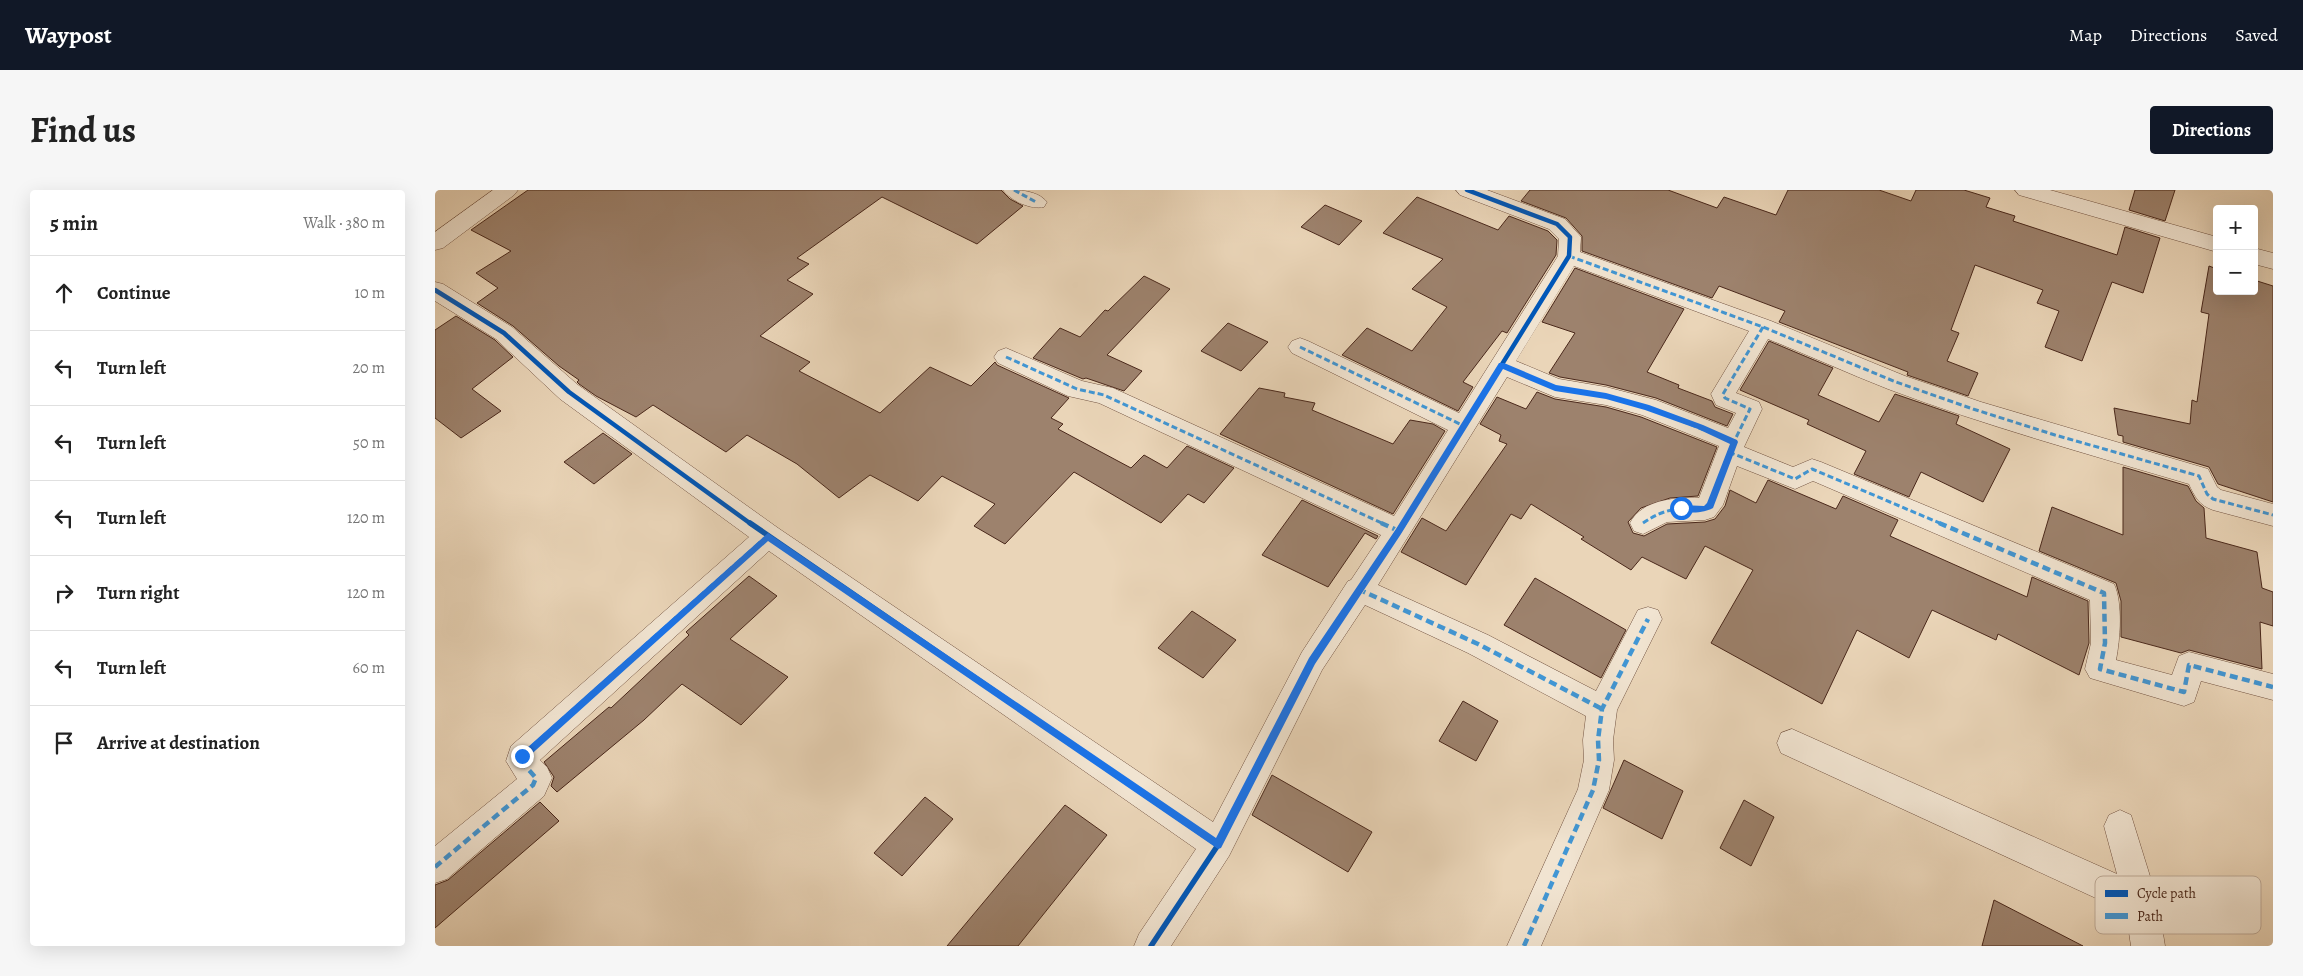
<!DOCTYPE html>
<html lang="en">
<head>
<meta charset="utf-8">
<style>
  body { margin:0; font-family:Alegreya,serif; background:#f6f6f6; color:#222 }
  .controls { position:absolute; right:15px; top:15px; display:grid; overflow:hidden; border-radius:5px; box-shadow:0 5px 20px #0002 }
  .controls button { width:45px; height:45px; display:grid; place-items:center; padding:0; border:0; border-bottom:1px solid #e0e0e0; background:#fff; color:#222; font:25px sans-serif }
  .stop { position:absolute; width:15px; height:15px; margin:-11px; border:4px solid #1a73e8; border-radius:50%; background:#fff }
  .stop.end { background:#1a73e8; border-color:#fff; box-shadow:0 1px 5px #0008 }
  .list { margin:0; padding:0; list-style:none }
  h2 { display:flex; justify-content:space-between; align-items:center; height:65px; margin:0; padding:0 20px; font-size:21px }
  h2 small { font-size:16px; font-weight:400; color:#767676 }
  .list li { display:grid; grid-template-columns:32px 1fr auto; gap:15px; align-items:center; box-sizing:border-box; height:75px; padding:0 20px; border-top:1px solid #e0e0e0 }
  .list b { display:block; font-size:19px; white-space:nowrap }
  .list em { font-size:16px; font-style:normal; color:#767676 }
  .icon { flex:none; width:28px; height:28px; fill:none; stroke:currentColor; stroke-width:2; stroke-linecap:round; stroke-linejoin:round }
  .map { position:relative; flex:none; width:1838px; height:756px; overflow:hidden; border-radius:5px }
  header { display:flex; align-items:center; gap:30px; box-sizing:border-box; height:70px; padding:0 25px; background:#111827; color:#fff }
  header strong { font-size:24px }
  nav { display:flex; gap:28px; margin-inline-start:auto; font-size:18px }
  .intro { display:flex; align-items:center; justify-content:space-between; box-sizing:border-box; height:120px; padding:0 30px }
  h1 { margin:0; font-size:35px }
  .button { padding:12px 22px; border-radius:5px; background:#111827; color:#fff; font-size:18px; font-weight:700 }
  main { display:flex; gap:30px; padding:0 30px }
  aside { flex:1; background:#fff; border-radius:5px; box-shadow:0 5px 20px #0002 }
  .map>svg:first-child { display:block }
  .building { fill:#9d826d; stroke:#4a281b }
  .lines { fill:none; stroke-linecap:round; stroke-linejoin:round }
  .minor-casing { stroke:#725342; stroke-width:1 }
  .minor { fill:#f1e4d1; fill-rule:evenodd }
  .quiet-far1 { stroke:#4196d4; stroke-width:3; stroke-dasharray:6 3; stroke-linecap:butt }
  .quiet { stroke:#4196d4; stroke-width:4.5; stroke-dasharray:8 4.5; stroke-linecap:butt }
  .cycleway-far1-casing { stroke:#f1e4d1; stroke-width:7 }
  .cycleway-casing { stroke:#f1e4d1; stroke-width:9 }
  .cycleway-far1 { stroke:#0057b8; stroke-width:4.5 }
  .cycleway { stroke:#0057b8; stroke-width:5.5 }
  .route { fill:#1a73e8 }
  .key { fill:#f1e4d1; stroke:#bfac9a; stroke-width:1 }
  .key-label { font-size:14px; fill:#4a281b }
</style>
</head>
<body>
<header>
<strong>Waypost</strong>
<nav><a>Map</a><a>Directions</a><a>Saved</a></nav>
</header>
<div class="intro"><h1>Find us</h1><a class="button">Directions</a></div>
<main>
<aside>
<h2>5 min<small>Walk · 380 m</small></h2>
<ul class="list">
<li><svg class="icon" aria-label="ahead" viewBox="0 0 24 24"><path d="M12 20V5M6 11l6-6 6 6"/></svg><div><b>Continue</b></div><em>10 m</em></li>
<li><svg class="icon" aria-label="left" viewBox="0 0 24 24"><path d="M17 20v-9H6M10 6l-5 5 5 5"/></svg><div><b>Turn left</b></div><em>20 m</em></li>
<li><svg class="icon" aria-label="left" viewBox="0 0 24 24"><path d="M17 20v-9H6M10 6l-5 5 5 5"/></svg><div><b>Turn left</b></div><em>50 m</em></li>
<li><svg class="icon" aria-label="left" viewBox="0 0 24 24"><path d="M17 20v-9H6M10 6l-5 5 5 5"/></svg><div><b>Turn left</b></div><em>120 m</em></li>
<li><svg class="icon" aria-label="right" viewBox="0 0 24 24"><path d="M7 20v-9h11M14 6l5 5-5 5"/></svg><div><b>Turn right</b></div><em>120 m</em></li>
<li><svg class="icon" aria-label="left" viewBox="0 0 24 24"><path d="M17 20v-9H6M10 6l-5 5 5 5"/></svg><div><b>Turn left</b></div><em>60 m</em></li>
<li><svg class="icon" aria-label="arrive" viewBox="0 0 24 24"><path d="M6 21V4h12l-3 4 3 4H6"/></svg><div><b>Arrive at destination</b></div></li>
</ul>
</aside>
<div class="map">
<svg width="1838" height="756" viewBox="0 0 1838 756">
  <rect width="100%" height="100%" fill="#ead5b8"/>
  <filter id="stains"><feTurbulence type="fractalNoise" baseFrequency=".004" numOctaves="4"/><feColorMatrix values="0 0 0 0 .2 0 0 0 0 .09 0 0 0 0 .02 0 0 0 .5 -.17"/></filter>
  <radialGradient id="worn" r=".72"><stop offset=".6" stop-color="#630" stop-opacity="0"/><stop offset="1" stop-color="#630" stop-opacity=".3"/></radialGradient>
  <path class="building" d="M 93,0 L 566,0 L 575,9 L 588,16 L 542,54 L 447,7 L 362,68 L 374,74 L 352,90 L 378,104 L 325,146 L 375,172 L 364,181 L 445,223 L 495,177 L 536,196 L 560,172 L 562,175 L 634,208 L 616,228 L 628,234 L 623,239 L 696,278 L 709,265 L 732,278 L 752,256 L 799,278 L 769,313 L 753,304 L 726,333 L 639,282 L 570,354 L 539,336 L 560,314 L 507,286 L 483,311 L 435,285 L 404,308 L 362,274 L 312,245 L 291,262 L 218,215 L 201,227 L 161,206 L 144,194 L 142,192 L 144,190 L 124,176 L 78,136 L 42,113 L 63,98 L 41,83 L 76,61 L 36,40 Z
    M 1095,0 L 1233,0 L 1282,18 L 1289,7 L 1341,25 L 1353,0 L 1444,0 L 1476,11 L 1481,0 L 1529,0 L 1555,8 L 1551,17 L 1580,26 L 1578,31 L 1682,65 L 1690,37 L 1725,48 L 1708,103 L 1677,92 L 1647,171 L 1610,157 L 1624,121 L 1602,113 L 1608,100 L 1540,75 L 1516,140 L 1524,143 L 1512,171 L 1543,183 L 1533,206 L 1472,185 L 1473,182 L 1344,132 L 1350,121 L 1284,96 L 1277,108 L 1147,61 L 1147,46 L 1131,28 L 1086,11 Z
    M 1700,0 L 1740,0 L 1730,31 L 1694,20 Z
    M 982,7 L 1063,40 L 1074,26 L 1113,41 L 1122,50 L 1121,65 L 1072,143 L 1067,141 L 1028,192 L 1038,197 L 1023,221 L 907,165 L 932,138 L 977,161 L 1012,117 L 977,99 L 1008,69 L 948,43 Z
    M 890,15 L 927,31 L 904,55 L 866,37 Z
    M 1774,76 L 1782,79 L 1782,101 L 1819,101 L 1819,90 L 1838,96 L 1838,312 L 1783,294 L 1774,277 L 1688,252 L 1688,246 L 1683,245 L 1679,218 L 1755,234 L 1757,210 L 1762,212 L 1774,124 L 1766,122 Z
    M 1140,78 L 1249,119 L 1212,182 L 1244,195 L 1243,198 L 1277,211 L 1280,217 L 1298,224 L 1292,236 L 1221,208 L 1171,195 L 1125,187 L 1114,183 L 1140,143 L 1107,132 Z
    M 709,86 L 735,99 L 672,165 L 707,181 L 689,201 L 651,188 L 648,189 L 598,168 L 625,138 L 645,147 L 670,120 L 673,121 Z
    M 21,126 L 60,150 L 78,167 L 37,199 L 66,221 L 26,248 L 0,228 L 0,140 Z
    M 793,133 L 833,152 L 806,181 L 766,161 Z
    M 1334,151 L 1398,178 L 1383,205 L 1444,232 L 1460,204 L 1524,226 L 1521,234 L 1575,259 L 1548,312 L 1486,282 L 1474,307 L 1419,284 L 1431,261 L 1372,234 L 1374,230 L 1305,200 Z
    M 824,198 L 850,203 L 849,207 L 880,213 L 877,220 L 958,254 L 975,230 L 998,234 L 1010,241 L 958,324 L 785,244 Z
    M 1102,202 L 1120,209 L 1171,217 L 1206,227 L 1282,257 L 1263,306 L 1235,308 L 1206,318 L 1193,332 L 1198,343 L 1209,346 L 1232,334 L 1270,332 L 1280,329 L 1290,316 L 1295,300 L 1321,313 L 1333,290 L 1401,319 L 1408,306 L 1463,330 L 1455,346 L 1592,407 L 1597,387 L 1653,411 L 1654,453 L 1644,485 L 1563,444 L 1561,450 L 1497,420 L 1474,468 L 1422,440 L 1387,514 L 1276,453 L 1318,380 L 1270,356 L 1251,389 L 1207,367 L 1196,380 L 1146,349 L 1149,347 L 1096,314 L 1086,329 L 1076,324 L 1031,395 L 966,362 L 987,328 L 1011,341 L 1072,254 L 1064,251 L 1066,245 L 1045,234 L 1062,207 L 1091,219 Z
    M 168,243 L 197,264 L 159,294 L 129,272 Z
    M 1688,277 L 1753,296 L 1761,311 L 1769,318 L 1771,348 L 1822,362 L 1827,398 L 1838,402 L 1838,436 L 1825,432 L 1827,479 L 1754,460 L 1746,463 L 1686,447 L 1686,411 L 1681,393 L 1604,361 L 1617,317 L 1688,345 Z
    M 867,310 L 943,346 L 941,349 L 930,343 L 893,397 L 827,365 Z
    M 314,386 L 342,406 L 295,449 L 353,487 L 306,535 L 247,494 L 209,530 L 122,602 L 116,596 L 119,587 L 109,572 L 174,517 L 176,518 L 254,445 L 251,442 Z
    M 1100,388 L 1191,440 L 1166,488 L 1069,435 Z
    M 757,421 L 801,450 L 768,488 L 723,458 Z
    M 1028,511 L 1063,531 L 1041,571 L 1004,551 Z
    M 1189,570 L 1248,601 L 1227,649 L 1168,618 Z
    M 837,585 L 937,642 L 913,682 L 817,625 Z
    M 490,607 L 518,629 L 467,686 L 439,663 Z
    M 1309,610 L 1339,627 L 1316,676 L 1285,658 Z
    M 105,612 L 124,631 L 0,738 L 0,695 L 13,690 Z
    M 630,615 L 672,645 L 583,756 L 512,756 Z
    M 1559,710 L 1648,756 L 1547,756 Z"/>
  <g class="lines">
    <defs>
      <path id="minor" d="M 58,0 L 83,0 L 79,5 L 8,58 L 0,60 L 0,42 Z
        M 568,0 C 584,0 602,0 612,12 L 609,17 C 596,20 576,11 568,0 Z
        M 1021,0 L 1052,0 L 1130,29 L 1146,47 L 1145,62 L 1336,131 L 1470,186 L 1546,212 L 1773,279 L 1782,297 L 1786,300 L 1838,314 L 1838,336 L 1778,320 C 1764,315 1760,307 1754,294 C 1653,264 1551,236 1453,199 C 1412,183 1373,165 1333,149 L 1301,203 L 1324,212 L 1327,219 L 1309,257 L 1358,277 L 1377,269 L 1386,272 L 1679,394 C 1688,413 1685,450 1681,470 L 1737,485 L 1744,466 L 1754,462 L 1838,484 L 1838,510 L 1766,491 L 1759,512 L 1749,516 L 1655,488 L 1650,479 L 1656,453 L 1655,410 L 1378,291 L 1360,299 L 1302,276 L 1288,315 L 1279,327 L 1270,330 L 1232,332 L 1208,344 L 1199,341 L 1195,333 C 1206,310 1241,307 1264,308 L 1284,256 L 1207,225 L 1171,215 L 1120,207 L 1072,187 L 943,395 L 1053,445 L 1161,501 L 1203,420 L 1213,417 L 1223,420 L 1227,429 L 1182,520 L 1178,550 L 1179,570 L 1174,600 L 1106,756 L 1072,756 L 1143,599 L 1149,570 L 1148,550 L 1151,526 L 1033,463 L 930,415 L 887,480 L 794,666 L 736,756 L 699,756 L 704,744 L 761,659 L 334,361 L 105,570 L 112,577 L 117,588 L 109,606 L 12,689 L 0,693 L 0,656 L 82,589 L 71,571 L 76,556 L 314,347 L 125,209 L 61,149 L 0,111 L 0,92 L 8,94 L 77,137 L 143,195 L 343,338 L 778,632 L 867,462 L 913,391 L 916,390 L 946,345 L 664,213 L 633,206 L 563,173 L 559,167 L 563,161 L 571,158 L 647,191 L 678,198 L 959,326 L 1013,240 L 857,163 L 853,157 L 857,151 L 865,148 L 873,151 L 1024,223 L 1123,66 L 1124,49 L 1114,39 L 1025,5 ZM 1139,76 L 1314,141 L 1276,204 L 1281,215 L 1301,223 L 1293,238 L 1221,210 L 1171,197 L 1124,189 L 1081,171 Z
        M 1580,0 L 1615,0 L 1782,47 L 1782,62 L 1584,5 Z
        M 1819,58 L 1838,63 L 1838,79 L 1819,74 Z
        M 1357,539 L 1682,684 L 1669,636 L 1674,625 L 1685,620 L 1696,625 L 1723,712 L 1730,756 L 1696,756 L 1691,722 L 1346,563 L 1342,553 L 1346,543 Z"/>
    </defs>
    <use href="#minor" class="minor-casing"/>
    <use href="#minor" class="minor"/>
    <path class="quiet-far1" d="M 579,0 L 601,12
      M 1134,66 L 1328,137 L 1461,192 L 1538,219 L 1620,245 L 1764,286 L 1772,304 L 1778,309 L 1838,325
      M 865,157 L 1029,236
      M 571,167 L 642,199 L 669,205 L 949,334
      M 1067,175 L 1120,198 L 1171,206 L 1212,217 L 1299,252
      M 1294,262 L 1360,289 L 1377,279 L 1507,334
      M 1208,333 C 1217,327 1226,322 1237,320 C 1249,318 1266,323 1275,315 L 1294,262 L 1315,219 L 1290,208 L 1288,204 L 1328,137"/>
    <path class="quiet" d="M 946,333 L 964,341
      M 1504,333 L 1669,403 L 1670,453 L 1665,479 L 1749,502 L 1754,475 L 1838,497
      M 923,399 L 1043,454 L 1167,519
      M 0,677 L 98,595 L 101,588 L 86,571 L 87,566 L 333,346
      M 1089,756 L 1158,600 L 1164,570 L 1163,550 L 1167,519 L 1213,429"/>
    <defs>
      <path id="cycleway-far1" d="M 0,100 L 69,143 L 134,202 L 316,334
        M 968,334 L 1134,66 L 1135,47 L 1122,34 L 1032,0"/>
      <path id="cycleway" d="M 315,333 L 783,655
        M 716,756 L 783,655 L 877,471 L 969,333"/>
    </defs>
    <use href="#cycleway-far1" class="cycleway-far1-casing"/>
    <use href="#cycleway" class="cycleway-casing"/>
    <use href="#cycleway-far1" class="cycleway-far1"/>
    <use href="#cycleway" class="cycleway"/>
  </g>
  <path class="route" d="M 1064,173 L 1069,173 L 1121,195 L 1171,203 L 1214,215 L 1268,235 L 1302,250 L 1303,252 L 1278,318 C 1270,323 1249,325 1242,318 L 1246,315 L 1269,316 L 1272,313 L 1295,254 L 1263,239 L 1210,220 L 1171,209 L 1120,201 L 1068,179 L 966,344 L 880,474 L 786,658 L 783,659 L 333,351 L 91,569 L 84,569 L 83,566 L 333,343 L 781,648 L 874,468 L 961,339 Z"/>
  <rect x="1660" y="686" width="166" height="58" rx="8" class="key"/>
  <rect x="1670" y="700" width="23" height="7" fill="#0057b8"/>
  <rect x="1670" y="723" width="23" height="6" fill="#4196d4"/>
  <g class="key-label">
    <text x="1702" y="708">Cycle path</text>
    <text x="1702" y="731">Path</text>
  </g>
  <rect width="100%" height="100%" filter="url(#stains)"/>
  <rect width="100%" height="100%" fill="url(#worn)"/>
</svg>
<div class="controls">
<button>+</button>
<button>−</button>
</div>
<div class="stop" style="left:1246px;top:318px"></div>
<div class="stop end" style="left:87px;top:566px"></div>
</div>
</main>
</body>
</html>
